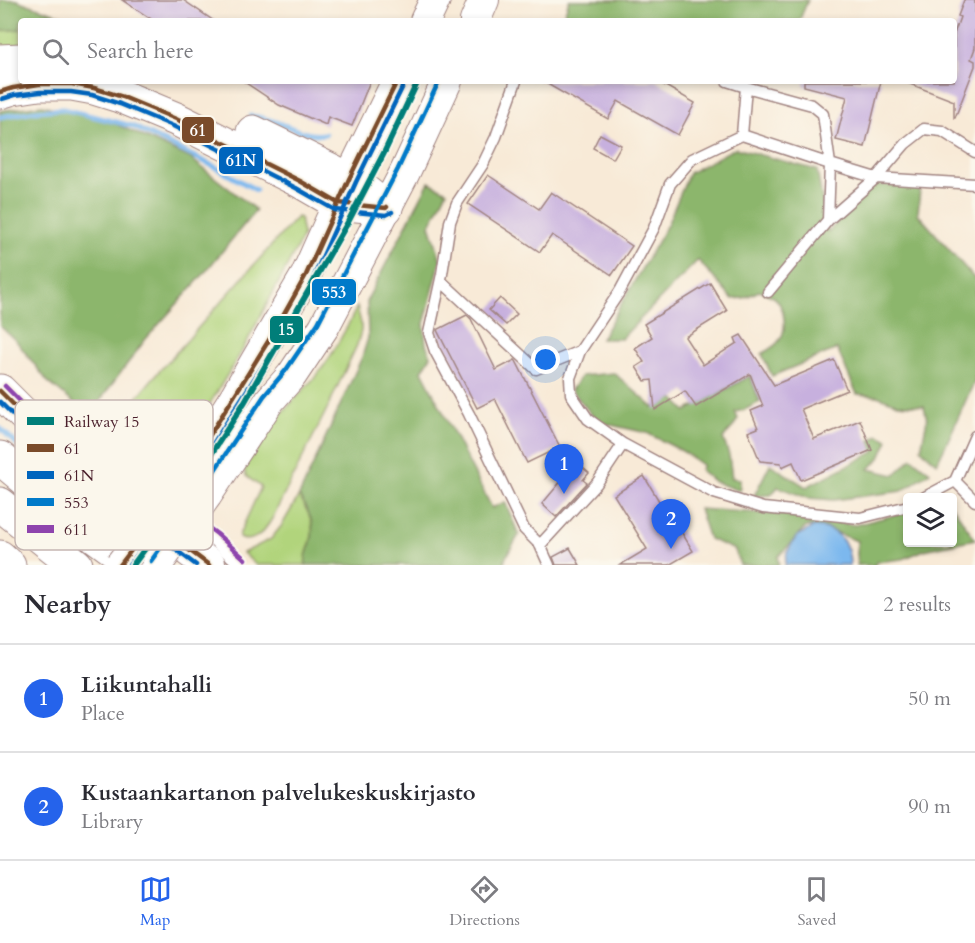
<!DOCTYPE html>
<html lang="en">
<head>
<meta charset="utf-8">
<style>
  body { margin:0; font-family:Cardo,serif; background:#f2f2f3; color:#2b2b33 }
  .controls { position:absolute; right:18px; bottom:18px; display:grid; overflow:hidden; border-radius:6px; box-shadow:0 3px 9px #0003 }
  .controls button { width:54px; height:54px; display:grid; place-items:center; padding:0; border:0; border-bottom:2px solid #e1e1e2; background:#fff; color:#2b2b33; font:30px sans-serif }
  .you { position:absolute; left:546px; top:360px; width:21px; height:21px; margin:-15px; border:4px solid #fff; border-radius:50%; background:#1a73e8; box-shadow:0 0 0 9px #1a73e833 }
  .badge { display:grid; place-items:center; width:39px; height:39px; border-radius:50%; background:#2563eb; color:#fff; font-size:20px; font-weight:700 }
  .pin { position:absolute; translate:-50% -50px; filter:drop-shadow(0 2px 3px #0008) }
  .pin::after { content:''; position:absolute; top:32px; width:21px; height:18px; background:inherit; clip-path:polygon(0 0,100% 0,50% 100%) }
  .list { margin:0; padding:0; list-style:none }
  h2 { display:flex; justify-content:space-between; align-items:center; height:78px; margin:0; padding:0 24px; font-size:26px }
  h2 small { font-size:20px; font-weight:400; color:#7c7c81 }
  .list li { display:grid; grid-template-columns:39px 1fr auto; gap:18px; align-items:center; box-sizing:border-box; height:108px; padding:0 24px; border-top:2px solid #e1e1e2 }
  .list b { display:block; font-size:22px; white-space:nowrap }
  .list p { margin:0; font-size:20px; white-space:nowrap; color:#7c7c81 }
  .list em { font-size:20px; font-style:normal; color:#7c7c81 }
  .icon { flex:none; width:33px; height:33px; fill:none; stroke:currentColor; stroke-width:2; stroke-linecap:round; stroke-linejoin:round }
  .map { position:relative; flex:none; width:975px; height:565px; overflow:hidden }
  .search { position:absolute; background:#fff; box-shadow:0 3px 9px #0003; left:18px; right:18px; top:18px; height:66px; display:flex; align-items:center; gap:15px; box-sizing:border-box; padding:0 21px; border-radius:6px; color:#7c7c81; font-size:22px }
  .sheet { height:294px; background:#fff }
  nav { display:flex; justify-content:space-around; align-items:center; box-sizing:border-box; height:84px; border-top:2px solid #e1e1e2; background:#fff; font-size:16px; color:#7c7c81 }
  nav a { display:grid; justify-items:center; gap:3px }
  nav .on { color:#2563eb }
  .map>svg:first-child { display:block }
  .green { fill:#b1d47c; stroke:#7e7a54; stroke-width:1.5 }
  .forest { fill:#8cb66c; stroke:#6b6a4c; stroke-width:1.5 }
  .water { fill:#7bb8ee; stroke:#626c8c; stroke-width:1.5 }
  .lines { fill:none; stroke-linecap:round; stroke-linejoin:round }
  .stream { stroke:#7bb8ee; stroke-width:5 }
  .building { fill:#c7b0de }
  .service-casing { stroke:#a18481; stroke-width:13 }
  .secondary-casing { stroke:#a18481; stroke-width:32 }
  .motorway-casing { stroke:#a18481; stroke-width:35 }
  .service { stroke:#fff; stroke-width:10 }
  .secondary { stroke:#fff; stroke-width:30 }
  .motorway { stroke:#fff; stroke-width:33 }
  .secondary-bridge-casing { stroke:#a18481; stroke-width:32; stroke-linecap:butt }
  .secondary-bridge { stroke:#fff; stroke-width:30 }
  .bus-1-casing { stroke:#fbf7ec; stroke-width:9 }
  .bus-2-casing { stroke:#fbf7ec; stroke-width:9 }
  .bus-3-casing { stroke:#fbf7ec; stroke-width:9 }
  .bus-4-casing { stroke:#fbf7ec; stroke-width:9 }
  .bus-1 { stroke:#7a4b2a; stroke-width:4.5 }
  .bus-2 { stroke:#0065bd; stroke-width:4.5 }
  .bus-3 { stroke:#007ac9; stroke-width:4.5 }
  .bus-4 { stroke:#8e44ad; stroke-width:4.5 }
  .rail-1-casing { stroke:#fbf7ec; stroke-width:10 }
  .rail-1 { stroke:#007e79; stroke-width:6 }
  .key { fill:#fbf7ec; stroke:#c6b6b2; stroke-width:1.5 }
  .key-label { font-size:16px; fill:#4a1f2b }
  .line-badge { stroke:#fbf7ec; stroke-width:2 }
  .badge-label { font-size:16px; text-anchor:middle; font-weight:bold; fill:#fff }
</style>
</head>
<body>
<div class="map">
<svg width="975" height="565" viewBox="0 0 975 565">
  <rect width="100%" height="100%" fill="#fbf7ec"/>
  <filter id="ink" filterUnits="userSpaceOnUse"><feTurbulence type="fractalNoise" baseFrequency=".0167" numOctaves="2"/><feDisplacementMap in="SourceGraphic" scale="12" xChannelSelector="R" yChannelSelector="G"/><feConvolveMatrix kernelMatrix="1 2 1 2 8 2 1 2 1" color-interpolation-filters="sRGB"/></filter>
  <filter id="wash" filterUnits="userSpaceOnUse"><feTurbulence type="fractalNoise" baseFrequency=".008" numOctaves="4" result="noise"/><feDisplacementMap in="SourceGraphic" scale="24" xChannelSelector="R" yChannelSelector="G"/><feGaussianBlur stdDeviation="1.35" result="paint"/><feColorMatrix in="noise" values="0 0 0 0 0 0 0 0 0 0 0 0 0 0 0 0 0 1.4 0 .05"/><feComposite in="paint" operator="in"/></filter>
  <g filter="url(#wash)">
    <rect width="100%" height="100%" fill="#f8ead7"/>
    <path class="green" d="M 21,29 L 21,51 L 0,51 L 0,31 Z
      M 297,217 L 300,218 L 303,235 L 298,246 L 242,351 L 198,423 L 193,423 L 177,414 L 143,453 L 135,460 L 132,459 C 125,449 119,438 122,425 C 129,401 166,364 183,345 C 221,302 259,259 297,217 Z
      M 357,307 L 361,323 L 361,331 L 357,345 L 327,409 L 272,519 C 265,530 254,545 239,538 L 239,535 L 261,487 L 246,476 L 244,468 L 278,417 L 318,374 L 330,357 L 347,327 Z
      M 299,496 C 308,511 316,523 311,541 C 309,549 304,557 306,565 L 256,565 L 243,553 L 271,539 L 282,525 Z"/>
    <path class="forest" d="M 0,0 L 16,0 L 71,19 L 63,21 L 21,21 L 21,29 L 0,31 Z
      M 569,0 L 808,0 L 800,19 L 797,21 L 562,21 Z
      M 42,105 L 116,124 L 190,158 L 256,210 L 202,276 L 145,340 L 96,406 L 80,408 L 48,382 L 17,342 L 0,326 L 0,111 Z
      M 735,148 L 817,170 L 828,232 L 873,184 L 920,188 L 918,214 L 975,279 L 975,380 L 950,436 L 937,463 L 921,449 L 927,420 L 924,406 L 898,404 L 877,396 L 857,394 L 837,349 L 772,376 L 762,354 C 767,350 774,347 778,342 C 788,331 785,311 777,300 C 773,295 765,293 759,291 L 744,298 L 732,299 L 698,260 L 621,339 L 601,339 L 667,225 L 689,173 Z
      M 429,182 L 447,191 L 430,225 L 441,260 L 424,324 L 426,344 L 431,356 L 422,371 L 492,508 L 505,502 L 519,535 L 506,557 L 503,565 L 306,565 C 304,557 309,549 311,541 C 316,523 308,511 299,496 L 362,357 L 368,338 L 367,300 Z
      M 614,373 L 653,407 L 673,398 L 686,411 L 750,376 L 760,402 L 744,410 L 735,412 L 738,419 L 733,427 L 723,438 L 729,455 L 732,478 L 740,479 L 740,491 L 715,482 L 701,471 L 702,465 L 682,451 L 647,433 L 598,422 L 571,390 L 581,376 Z
      M 878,435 L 888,440 L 880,458 L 869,469 L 894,475 L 912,458 L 930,472 L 902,491 L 834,500 L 808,498 L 778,487 L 771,495 L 754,496 L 770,464 L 806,487 L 874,452 L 870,440 Z
      M 953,507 L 975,539 L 924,550 L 903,559 L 876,562 L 875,565 L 857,565 L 857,541 L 821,526 L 806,527 L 778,557 L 779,565 L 740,565 L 735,550 L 709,539 L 699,509 L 791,515 L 855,525 L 907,512 L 908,542 L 952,542 Z"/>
    <path class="water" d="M 813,527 C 837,526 850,543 850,565 L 785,565 L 787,552 L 796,537 Z"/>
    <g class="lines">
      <path class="stream" d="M 251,116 C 277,117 300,138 325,134
        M 0,117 L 35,111 L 63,109 L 132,126 L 213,166 L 256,190
        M 0,428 L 24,451 L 131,535"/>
    </g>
    <g id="blocks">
      <path class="building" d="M 122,0 L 183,0 L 214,21 L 154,21 Z
        M 964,0 L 975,0 L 975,48 L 971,59 L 975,61 L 975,66 L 955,118 L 954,118 L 954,101 L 905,82 L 905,81 L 954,81 L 954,34 L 960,17 L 958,16 Z
        M 243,81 L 370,81 L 352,126 L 328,117 L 326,125 L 279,105 Z
        M 542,81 L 657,81 L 695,103 L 678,135 L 618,101 L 608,119 Z
        M 804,81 L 881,81 L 865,147 L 836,140 L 847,97 L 804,86 Z
        M 600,134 L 621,145 L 613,159 L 593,148 Z
        M 488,175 L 539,209 L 551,192 L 632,246 L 612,275 L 552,235 L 540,252 L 468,204 Z
        M 710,283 L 727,311 L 685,337 L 703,365 L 737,343 L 735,338 L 741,335 L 774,385 L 834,360 L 847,390 L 801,409 L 814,439 L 860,420 L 872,450 L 801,480 L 793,462 L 782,467 L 781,463 L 760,461 L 748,432 L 758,428 L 751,411 L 763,406 L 750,374 L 696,407 L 685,391 L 655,410 L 652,380 L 645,381 L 636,367 L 644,362 L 635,348 L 652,337 L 644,324 Z
        M 500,298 L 517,314 L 506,325 L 489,310 Z
        M 467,315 L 471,319 L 496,370 L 515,360 L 516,361 L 560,447 L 527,463 L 495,399 L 477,408 L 437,330 Z
        M 575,461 L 589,473 L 583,480 L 587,483 L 556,517 L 542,504 L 563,479 L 559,475 Z
        M 644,476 L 662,506 L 665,505 L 693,551 L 669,565 L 620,565 L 647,549 L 614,495 Z
        M 570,548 L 580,565 L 556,565 L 553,557 Z"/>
    </g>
  </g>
  <g filter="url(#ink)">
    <use href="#blocks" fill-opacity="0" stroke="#a18481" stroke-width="1.5"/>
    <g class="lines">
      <defs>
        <path id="service" d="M 516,81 L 496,137 L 483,164 L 457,203 L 450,222 L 442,274 L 429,333 L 435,351 L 469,414 L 524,529 L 540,545 L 549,565
          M 727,81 L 746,87 L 742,135 L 830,164 L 876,178 L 975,184
          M 746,87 L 812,105 L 823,114 L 830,164 L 828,220 L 768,292
          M 742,135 L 692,159 L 670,184 L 654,228 L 620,291 L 580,351 L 570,378 L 571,394 L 588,419 L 623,444 L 714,493 L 763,508 L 860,518 L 908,506
          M 828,220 L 876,178 L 905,144 L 924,129 L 942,131 L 975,152
          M 441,281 L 536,369 L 580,351
          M 104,467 L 162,504
          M 955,481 L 975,501
          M 925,497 L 955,481 L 975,436
          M 190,523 L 213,540 L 240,565
          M 540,545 L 597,483 L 623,444"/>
        <path id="secondary" d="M 425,21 L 435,0
          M 475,21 L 484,0
          M 183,478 L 234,398 L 306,275 L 349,179 L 397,81
          M 207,495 L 270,400 L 292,375 L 324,327 L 405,172 L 447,81"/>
        <path id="motorway" d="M 0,61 L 21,60
          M 0,92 L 13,88 L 39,84 L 72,84 L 94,88 L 123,97 L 176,119 L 300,181 L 338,203 L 386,208
          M 253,132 L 349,179 L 386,208
          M 0,391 L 22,413 L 113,493 L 209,565
          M 0,458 L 83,527 L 135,565
          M 0,504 L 76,565
          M 0,557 L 9,565"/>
      </defs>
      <use href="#service" class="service-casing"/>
      <use href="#secondary" class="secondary-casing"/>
      <use href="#motorway" class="motorway-casing"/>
      <use href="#service" class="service"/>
      <use href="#secondary" class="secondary"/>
      <use href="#motorway" class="motorway"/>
      <defs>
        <path id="secondary-bridge" d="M 120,565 L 152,523 L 183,478
          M 157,565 L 207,495"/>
      </defs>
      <use href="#secondary-bridge" class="secondary-bridge-casing"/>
      <use href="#secondary-bridge" class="secondary-bridge"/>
      <defs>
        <path id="bus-1" d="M 0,92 L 13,88 L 39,84 L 72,84 L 94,88 L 123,97 L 176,119 L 300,181 L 338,203 L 386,208 L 387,207
          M 0,391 L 22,413 L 113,493 L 209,565
          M 120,565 L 152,523 L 183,478 L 274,332 L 306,275 L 349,179 L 397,81"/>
        <path id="bus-2" d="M 2,99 L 15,95 L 40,92 L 71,92 L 92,95 L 120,104 L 173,126 L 296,188 L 335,210 L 386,215 L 392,212
          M 0,402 L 17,419 L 108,499 L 196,565
          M 129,565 L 158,527 L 189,482 L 281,336 L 313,278 L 356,182 L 404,84"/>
        <path id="bus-3" d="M 151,561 L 201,491 L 264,396 L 286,370 L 318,323 L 398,169 L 439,81"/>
        <path id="bus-4" d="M 5,386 L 27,408 L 67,442 L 93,452 L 114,463 L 186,511 L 217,534 L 245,559"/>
      </defs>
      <use href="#bus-1" class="bus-1-casing"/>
      <use href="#bus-2" class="bus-2-casing"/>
      <use href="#bus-3" class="bus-3-casing"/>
      <use href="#bus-4" class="bus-4-casing"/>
      <use href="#bus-1" class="bus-1"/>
      <use href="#bus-2" class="bus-2"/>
      <use href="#bus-3" class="bus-3"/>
      <use href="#bus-4" class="bus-4"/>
      <defs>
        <path id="rail-1" d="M 133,565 L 192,484 L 244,403 L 348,222 L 384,153 L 418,81"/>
      </defs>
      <use href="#rail-1" class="rail-1-casing"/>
      <use href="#rail-1" class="rail-1"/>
    </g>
  </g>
  <rect x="15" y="400" width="198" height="150" rx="9" class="key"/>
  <rect x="27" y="417" width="27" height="8" fill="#007e79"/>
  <rect x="27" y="444" width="27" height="8" fill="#7a4b2a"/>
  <rect x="27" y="471" width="27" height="8" fill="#0065bd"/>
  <rect x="27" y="498" width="27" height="8" fill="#007ac9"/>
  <rect x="27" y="525" width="27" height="8" fill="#8e44ad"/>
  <g class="key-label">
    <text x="64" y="427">Railway 15</text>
    <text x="64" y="454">61</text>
    <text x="64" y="481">61N</text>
    <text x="64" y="508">553</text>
    <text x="64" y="535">611</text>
  </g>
  <g class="line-badge">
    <rect x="181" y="116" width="34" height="28" rx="6" fill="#7a4b2a"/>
    <rect x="218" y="146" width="46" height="29" rx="6" fill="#0065bd"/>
    <rect x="311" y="278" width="46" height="28" rx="6" fill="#007ac9"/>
    <rect x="269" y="315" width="35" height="29" rx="6" fill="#007e79"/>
  </g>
  <g class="badge-label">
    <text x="198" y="136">61</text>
    <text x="241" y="166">61N</text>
    <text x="334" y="298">553</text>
    <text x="286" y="335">15</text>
  </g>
</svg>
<div class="controls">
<button><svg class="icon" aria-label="layers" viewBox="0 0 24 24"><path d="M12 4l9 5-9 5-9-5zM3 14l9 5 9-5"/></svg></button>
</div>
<div class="you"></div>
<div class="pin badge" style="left:564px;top:494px">1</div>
<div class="pin badge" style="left:671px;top:549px">2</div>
<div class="search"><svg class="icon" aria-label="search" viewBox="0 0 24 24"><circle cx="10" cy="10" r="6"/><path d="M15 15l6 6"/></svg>Search here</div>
</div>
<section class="sheet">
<h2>Nearby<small>2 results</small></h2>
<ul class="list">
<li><span class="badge">1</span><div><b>Liikuntahalli</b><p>Place</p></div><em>50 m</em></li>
<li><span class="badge">2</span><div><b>Kustaankartanon palvelukeskuskirjasto</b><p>Library</p></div><em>90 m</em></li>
</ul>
</section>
<nav>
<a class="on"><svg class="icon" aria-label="map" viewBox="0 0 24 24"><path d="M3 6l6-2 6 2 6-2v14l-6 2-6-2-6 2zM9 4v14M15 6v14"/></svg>Map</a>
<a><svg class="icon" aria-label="directions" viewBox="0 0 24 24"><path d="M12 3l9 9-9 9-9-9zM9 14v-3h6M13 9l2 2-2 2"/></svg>Directions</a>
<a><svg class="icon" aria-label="saved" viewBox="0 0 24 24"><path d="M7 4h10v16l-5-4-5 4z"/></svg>Saved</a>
</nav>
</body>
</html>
